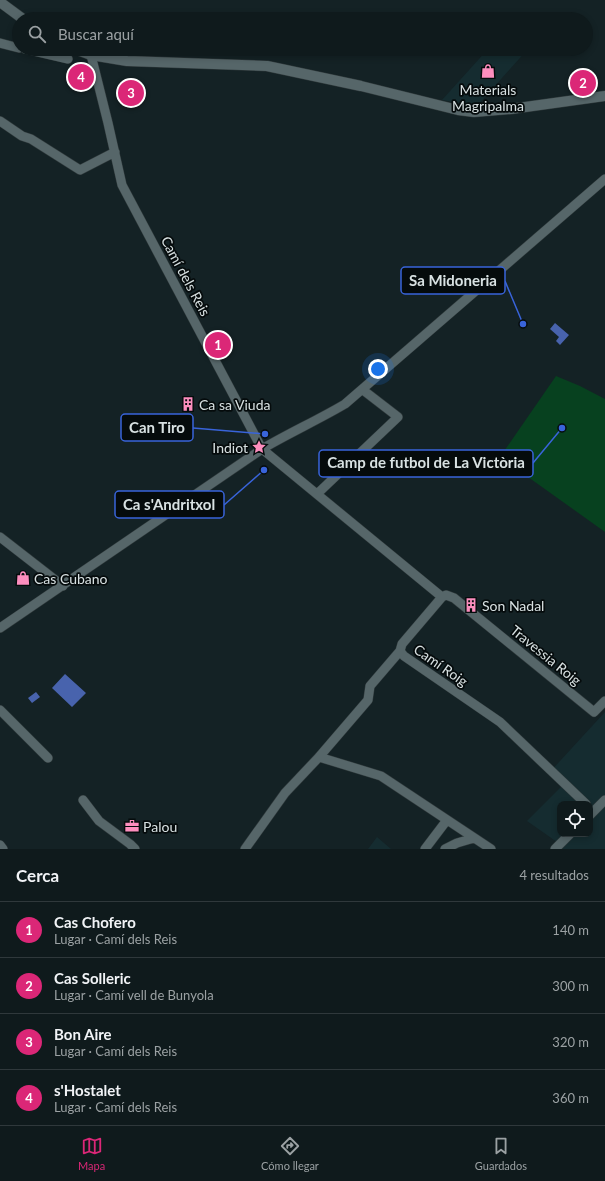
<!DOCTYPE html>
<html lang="es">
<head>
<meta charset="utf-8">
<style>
  body { margin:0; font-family:Lato,sans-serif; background:#182325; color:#f1f3f6 }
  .controls { position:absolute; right:12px; bottom:12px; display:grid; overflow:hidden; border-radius:8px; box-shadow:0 2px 6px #0003 }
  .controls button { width:36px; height:36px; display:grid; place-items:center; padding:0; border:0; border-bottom:1px solid #2f383b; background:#0f1a1c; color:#f1f3f6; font:20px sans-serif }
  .you { position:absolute; left:378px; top:369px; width:14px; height:14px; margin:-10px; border:3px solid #fff; border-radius:50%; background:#1a73e8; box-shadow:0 0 0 6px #1a73e833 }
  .badge { display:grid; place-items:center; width:26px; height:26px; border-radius:50%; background:#db2777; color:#fff; font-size:13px; font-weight:700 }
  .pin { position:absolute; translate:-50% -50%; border:2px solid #fff; box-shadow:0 1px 4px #0006 }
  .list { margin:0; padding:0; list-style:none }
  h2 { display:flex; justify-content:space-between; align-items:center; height:52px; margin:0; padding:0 16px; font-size:17px }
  h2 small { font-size:13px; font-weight:400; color:#9ba1a3 }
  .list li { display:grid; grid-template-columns:26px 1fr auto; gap:12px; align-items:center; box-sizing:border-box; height:56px; padding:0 16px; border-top:1px solid #2f383b }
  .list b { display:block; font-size:15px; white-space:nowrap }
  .list p { margin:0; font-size:13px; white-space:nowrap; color:#9ba1a3 }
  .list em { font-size:13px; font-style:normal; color:#9ba1a3 }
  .icon { flex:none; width:22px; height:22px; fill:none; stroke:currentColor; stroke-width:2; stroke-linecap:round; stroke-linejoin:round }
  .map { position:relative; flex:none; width:605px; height:849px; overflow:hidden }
  .search { position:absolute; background:#0f1a1c; box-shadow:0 2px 6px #0003; left:12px; right:12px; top:12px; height:44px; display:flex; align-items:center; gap:10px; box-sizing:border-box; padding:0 14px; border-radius:22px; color:#9ba1a3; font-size:15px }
  .sheet { height:276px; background:#0f1a1c }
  nav { display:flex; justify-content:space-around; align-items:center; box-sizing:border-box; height:56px; border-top:1px solid #2f383b; background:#0f1a1c; font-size:11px; color:#9ba1a3 }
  nav a { display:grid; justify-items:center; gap:2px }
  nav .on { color:#db2777 }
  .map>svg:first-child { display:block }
  .built { fill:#152c30; fill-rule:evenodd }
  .green { fill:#07411f }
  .water { fill:#4863ad }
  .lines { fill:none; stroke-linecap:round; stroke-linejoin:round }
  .minor-casing { stroke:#313b3d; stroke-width:10 }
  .tertiary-casing { stroke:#313b3d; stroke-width:11 }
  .minor { stroke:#566669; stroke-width:9 }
  .tertiary { stroke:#566669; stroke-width:10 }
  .labels { text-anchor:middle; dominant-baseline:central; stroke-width:3.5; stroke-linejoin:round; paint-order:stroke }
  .poi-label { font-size:14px; fill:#d8e1e2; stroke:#050b0c; text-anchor:start }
  .street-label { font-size:14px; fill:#d8e1e2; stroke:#050b0c }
  .leader { fill:none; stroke:#3964da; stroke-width:1.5 }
  .callout-dot { fill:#3964da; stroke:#050b0c; stroke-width:1.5 }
  .callout { fill:#050b0c; stroke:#3964da; stroke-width:1.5 }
  .callout-label { font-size:15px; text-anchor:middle; font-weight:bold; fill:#d8e1e2 }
</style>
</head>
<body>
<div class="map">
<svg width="605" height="849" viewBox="0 0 605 849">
  <rect width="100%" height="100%" fill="#142225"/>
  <path class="built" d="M 488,49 L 528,49 L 477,106 L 442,100 Z
    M 605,712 L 605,849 L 550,849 L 557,842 L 527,821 L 561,787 L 549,773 ZM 560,804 L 590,804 L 590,834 L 560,834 Z
    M 377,837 L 391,849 L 368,849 Z"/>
  <path class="green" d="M 556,376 L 580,386 L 605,399 L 605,532 L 500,457 Z"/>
  <path class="water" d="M 555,323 L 569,335 L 560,345 L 556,341 L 559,337 L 550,329 Z
    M 65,674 L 86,693 L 72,707 L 52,688 Z
    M 36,692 L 40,697 L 32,703 L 28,698 Z"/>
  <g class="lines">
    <defs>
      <path id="minor" d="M 0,43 L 19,48
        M 25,49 L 68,59
        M 91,55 L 108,123 L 122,185 L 262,449 L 442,597 L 402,644 L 400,651 L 404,656 L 500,722 L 586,804
        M 0,121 L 22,136 L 31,139 L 80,170 L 115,152
        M 317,494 L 398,417 L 363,390
        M 0,537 L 63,586
        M 442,597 L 446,595 L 454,598 L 594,712 L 605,701
        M 0,628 L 262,449 C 289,433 318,420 345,404 L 605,179
        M 0,710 L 48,758
        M 319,757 L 381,776 L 491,849
        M 83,800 L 99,821 L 130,844 L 135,849
        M 590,815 L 605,800
        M 0,845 L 3,849
        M 245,849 L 285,793 L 319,757 L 368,700 L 370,686 L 400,651
        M 425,849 L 447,820
        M 445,849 L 457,843 L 474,838
        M 555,849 L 570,834"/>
      <path id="tertiary" d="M 0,2 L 23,19
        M 75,49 L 91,55 L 127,61 L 267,66 L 361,86 L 458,110 L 474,112 L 511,109 L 605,96"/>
    </defs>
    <use href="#minor" class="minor-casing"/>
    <use href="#tertiary" class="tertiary-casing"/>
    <use href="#minor" class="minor"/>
    <use href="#tertiary" class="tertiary"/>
  </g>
  <defs>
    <symbol id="shop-bare" viewBox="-9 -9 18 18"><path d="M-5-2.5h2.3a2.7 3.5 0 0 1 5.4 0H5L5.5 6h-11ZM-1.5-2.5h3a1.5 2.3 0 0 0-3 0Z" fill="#fd8ebe" stroke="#050b0c" stroke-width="2.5" paint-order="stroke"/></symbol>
    <symbol id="building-bare" viewBox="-9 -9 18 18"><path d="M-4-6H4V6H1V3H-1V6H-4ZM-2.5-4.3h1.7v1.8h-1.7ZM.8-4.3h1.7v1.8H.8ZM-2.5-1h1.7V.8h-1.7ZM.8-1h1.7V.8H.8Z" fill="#fd8ebe" stroke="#050b0c" stroke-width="2.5" paint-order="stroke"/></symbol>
    <symbol id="sight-bare" viewBox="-9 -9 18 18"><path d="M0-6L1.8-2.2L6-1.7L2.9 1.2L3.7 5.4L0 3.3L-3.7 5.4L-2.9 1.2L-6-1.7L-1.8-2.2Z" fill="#fd8ebe" stroke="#050b0c" stroke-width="2.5" paint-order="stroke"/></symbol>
    <symbol id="office-bare" viewBox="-9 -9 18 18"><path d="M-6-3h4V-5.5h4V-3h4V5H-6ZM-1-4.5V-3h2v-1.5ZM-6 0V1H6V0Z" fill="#fd8ebe" stroke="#050b0c" stroke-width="2.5" paint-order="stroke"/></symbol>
  </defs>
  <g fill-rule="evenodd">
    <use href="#shop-bare" x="478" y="61" width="20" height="20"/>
    <use href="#building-bare" x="178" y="394" width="20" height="20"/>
    <use href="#sight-bare" x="249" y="437" width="20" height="20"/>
    <use href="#shop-bare" x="13" y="568" width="20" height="20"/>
    <use href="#building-bare" x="461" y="595" width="20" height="20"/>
    <use href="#office-bare" x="122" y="816" width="20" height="20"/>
  </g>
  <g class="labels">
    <g class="poi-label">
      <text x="488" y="89" text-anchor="middle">Materials<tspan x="488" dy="16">Magripalma</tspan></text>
      <text x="199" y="404">Ca sa Viuda</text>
      <text x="248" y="447" text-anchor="end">Indiot</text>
      <text x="34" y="578">Cas Cubano</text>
      <text x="482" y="605">Son Nadal</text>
      <text x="143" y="826">Palou</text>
    </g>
    <g class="street-label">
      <text transform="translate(186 276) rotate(62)">Camí dels Reis</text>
      <text transform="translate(546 655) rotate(39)">Travessia Roig</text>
      <text transform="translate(441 665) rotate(35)">Camí Roig</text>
    </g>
  </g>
  <path class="leader" d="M523 324L505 281M265 434L193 428M562 428L533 463M264 470L224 505"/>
  <g class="callout-dot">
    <circle cx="523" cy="324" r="4"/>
    <circle cx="265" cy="434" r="4"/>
    <circle cx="562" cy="428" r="4"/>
    <circle cx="264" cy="470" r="4"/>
  </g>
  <g class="callout">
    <rect x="401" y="267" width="104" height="27" rx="4"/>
    <rect x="121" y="414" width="72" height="27" rx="4"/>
    <rect x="319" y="450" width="214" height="27" rx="4"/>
    <rect x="115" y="491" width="109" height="27" rx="4"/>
  </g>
  <g class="callout-label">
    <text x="453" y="286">Sa Midoneria</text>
    <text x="157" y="433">Can Tiro</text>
    <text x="426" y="468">Camp de futbol de La Victòria</text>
    <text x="169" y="510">Ca s'Andritxol</text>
  </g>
</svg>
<div class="controls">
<button><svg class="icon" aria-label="locate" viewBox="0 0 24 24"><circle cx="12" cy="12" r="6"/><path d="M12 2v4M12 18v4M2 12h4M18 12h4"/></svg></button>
</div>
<div class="you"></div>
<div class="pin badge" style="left:218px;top:345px">1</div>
<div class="pin badge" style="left:583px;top:83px">2</div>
<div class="pin badge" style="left:131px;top:93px">3</div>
<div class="pin badge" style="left:81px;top:77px">4</div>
<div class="search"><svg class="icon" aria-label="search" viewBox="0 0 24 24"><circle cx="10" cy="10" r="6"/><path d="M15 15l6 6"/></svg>Buscar aquí</div>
</div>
<section class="sheet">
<h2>Cerca<small>4 resultados</small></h2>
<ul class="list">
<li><span class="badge">1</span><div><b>Cas Chofero</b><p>Lugar · Camí dels Reis</p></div><em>140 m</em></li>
<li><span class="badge">2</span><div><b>Cas Solleric</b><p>Lugar · Camí vell de Bunyola</p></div><em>300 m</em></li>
<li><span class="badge">3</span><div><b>Bon Aire</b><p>Lugar · Camí dels Reis</p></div><em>320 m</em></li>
<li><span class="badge">4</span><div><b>s'Hostalet</b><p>Lugar · Camí dels Reis</p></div><em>360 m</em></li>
</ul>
</section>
<nav>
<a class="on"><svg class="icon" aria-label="map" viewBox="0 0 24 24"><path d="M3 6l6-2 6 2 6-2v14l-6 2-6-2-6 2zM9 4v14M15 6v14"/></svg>Mapa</a>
<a><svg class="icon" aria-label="directions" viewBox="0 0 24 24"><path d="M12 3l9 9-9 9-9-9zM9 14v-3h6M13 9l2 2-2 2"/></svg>Cómo llegar</a>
<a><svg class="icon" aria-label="saved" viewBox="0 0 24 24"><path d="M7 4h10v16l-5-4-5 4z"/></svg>Guardados</a>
</nav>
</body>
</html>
